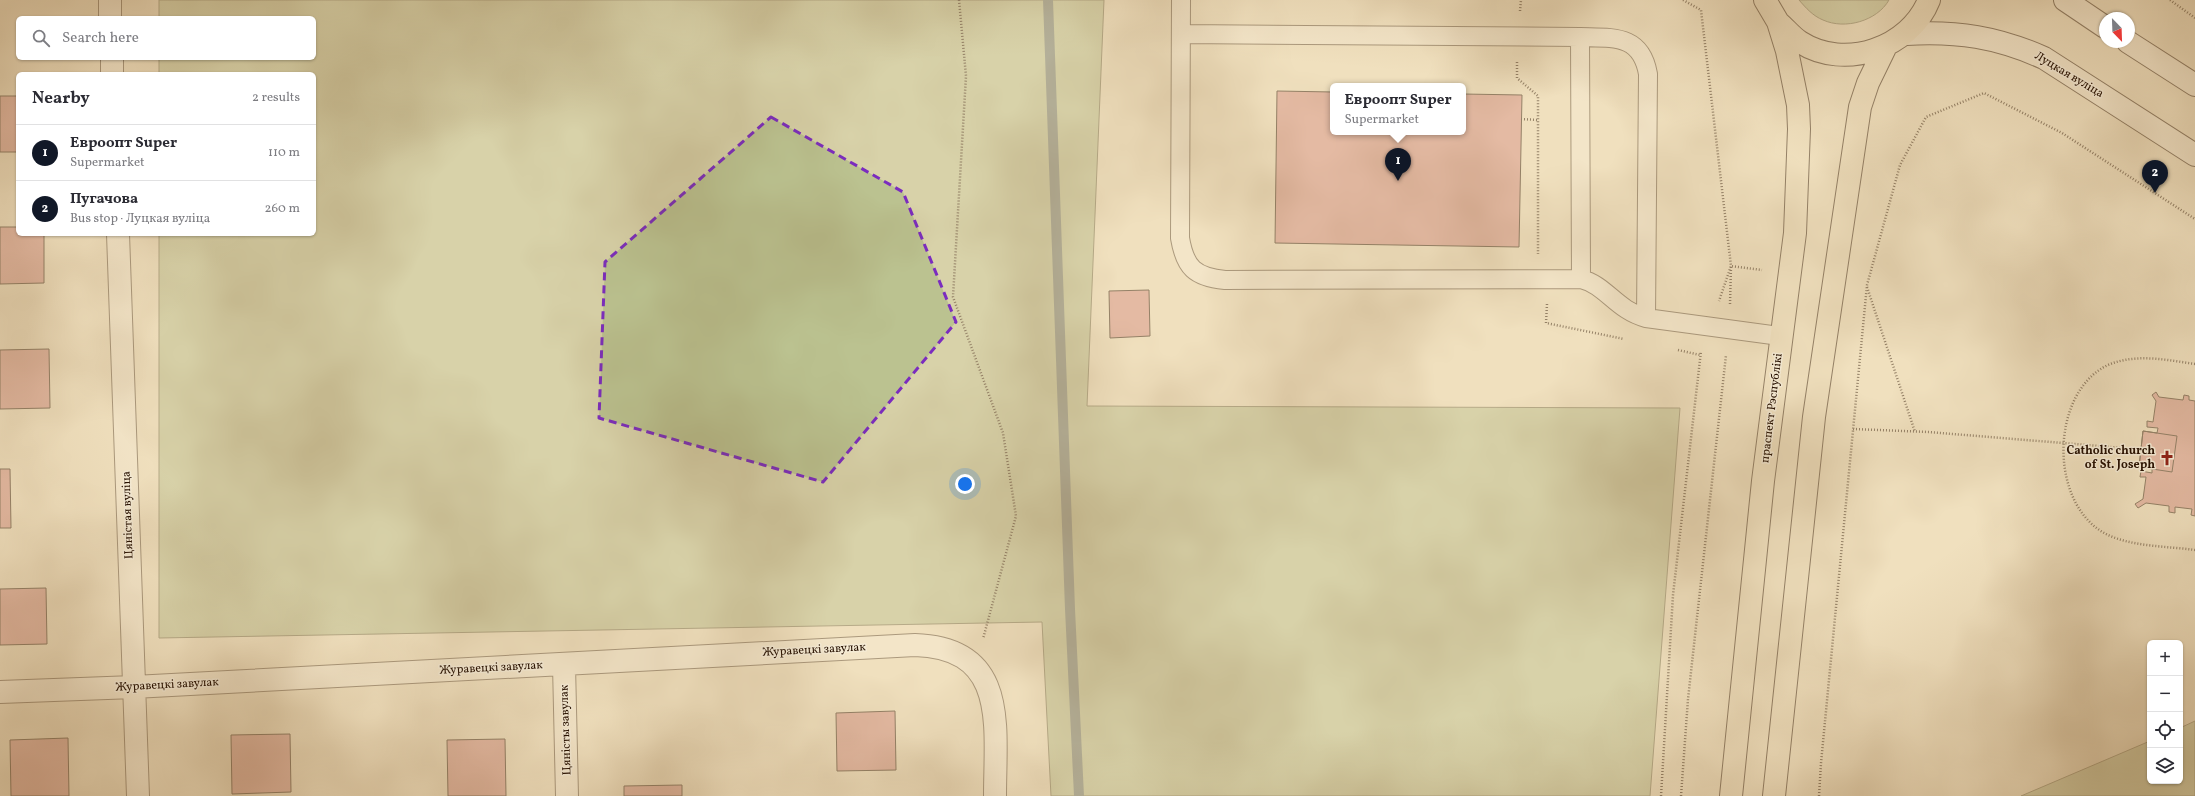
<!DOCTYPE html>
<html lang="en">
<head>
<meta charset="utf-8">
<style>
  body { margin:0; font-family:Vollkorn,serif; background:#f7f7f7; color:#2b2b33 }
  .controls { position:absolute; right:12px; bottom:12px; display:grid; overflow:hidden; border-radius:6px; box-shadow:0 1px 3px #0004 }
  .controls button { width:36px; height:36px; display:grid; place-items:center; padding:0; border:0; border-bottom:1px solid #e1e1e2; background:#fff; color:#2b2b33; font:20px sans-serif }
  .compass { position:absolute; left:2099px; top:12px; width:36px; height:36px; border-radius:50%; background:#fff; box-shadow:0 1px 3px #0004; rotate:157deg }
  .you { position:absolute; left:965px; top:484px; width:14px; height:14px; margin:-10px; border:3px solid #fff; border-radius:50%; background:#1a73e8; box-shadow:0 0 0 6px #1a73e833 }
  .badge { display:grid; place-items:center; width:26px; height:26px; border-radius:50%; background:#111827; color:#fff; font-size:13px; font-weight:700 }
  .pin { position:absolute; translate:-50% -33px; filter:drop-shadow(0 1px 2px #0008) }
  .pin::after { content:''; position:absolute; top:21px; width:14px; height:12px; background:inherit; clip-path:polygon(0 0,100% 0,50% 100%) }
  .popup { position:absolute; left:1330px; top:83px; width:136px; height:52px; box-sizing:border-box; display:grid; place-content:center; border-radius:6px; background:#fff; filter:drop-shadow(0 1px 3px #0005); font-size:13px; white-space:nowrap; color:#7c7c81 }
  .popup b { font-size:15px; color:#2b2b33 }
  .popup::after { content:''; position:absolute; left:50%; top:100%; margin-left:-8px; border:8px solid transparent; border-top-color:#fff }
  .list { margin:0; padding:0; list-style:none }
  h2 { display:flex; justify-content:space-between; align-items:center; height:52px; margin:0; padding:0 16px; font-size:17px }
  h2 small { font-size:13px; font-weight:400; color:#7c7c81 }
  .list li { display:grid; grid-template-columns:26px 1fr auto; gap:12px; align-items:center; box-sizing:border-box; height:56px; padding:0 16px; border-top:1px solid #e1e1e2 }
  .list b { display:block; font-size:15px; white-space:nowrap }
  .list p { margin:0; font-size:13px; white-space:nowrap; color:#7c7c81 }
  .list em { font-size:13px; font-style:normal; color:#7c7c81 }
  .icon { flex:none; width:22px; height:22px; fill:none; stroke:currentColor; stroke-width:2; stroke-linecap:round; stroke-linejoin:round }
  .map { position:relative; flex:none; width:2195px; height:796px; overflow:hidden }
  .search { position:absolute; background:#fff; box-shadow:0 1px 3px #0004; left:16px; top:16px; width:300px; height:44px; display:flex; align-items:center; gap:10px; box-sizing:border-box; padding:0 14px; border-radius:6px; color:#7c7c81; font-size:15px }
  .panel { position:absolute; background:#fff; box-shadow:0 1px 3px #0004; left:16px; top:72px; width:300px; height:164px; border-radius:6px }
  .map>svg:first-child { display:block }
  .green { fill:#bbc290; stroke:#706948 }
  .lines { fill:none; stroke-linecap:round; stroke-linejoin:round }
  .stream { stroke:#6c776e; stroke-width:10 }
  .building { fill:#d48c83; stroke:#261000 }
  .lane-casing { stroke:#584430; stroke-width:20 }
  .street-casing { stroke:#584430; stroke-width:24 }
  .secondary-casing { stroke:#261000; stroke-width:24 }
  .primary-casing { stroke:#261000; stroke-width:24 }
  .path { stroke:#261000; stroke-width:2.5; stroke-dasharray:1 2; stroke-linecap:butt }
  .lane { stroke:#f5ebd5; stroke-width:18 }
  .street { stroke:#f5ebd5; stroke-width:22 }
  .secondary { stroke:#f5ebd5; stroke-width:22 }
  .primary { stroke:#f0e0be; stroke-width:22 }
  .marked { fill:none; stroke:#7b2cbf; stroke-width:3; stroke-dasharray:8 5; stroke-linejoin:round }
  .labels { text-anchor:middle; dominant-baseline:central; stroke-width:3; stroke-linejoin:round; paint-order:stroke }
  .street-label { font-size:12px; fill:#261000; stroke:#f5ebd5 }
  .poi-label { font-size:12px; font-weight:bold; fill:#261000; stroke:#f5ebd5; text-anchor:end }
</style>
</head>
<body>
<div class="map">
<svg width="2195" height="796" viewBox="0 0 2195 796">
  <rect width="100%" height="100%" fill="#f0e0be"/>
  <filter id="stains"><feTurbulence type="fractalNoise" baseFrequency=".005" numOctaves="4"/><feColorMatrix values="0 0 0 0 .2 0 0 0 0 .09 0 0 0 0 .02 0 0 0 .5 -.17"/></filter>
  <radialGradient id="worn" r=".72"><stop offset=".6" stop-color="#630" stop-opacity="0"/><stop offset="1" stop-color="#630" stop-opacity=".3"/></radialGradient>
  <path class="green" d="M 159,0 L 1104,0 L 1087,406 L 1680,408 L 1650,796 L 1051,796 L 1042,622 L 159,638 L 159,234 L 314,234 L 314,74 L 159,74 L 159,58 L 314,58 L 314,18 L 159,18 Z
    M 1799,0 L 1889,0 C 1877,21 1845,30 1823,20 C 1813,16 1806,8 1799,0 Z
    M 2195,721 L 2195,796 L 2021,796 L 2150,741 L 2150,781 L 2180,781 L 2180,728 Z"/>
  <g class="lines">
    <path class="stream" d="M 1048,0 L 1070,609 L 1079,796"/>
  </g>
  <path class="building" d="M 1277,91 L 1333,92 L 1333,132 L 1463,132 L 1463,94 L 1522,95 L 1519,247 L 1275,243 Z
    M 0,96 L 18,96 L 18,152 L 0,152 Z
    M 0,227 L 18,227 L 18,234 L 44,234 L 44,283 L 0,284 Z
    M 1149,290 L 1150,336 L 1110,338 L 1109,291 Z
    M 49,349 L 50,408 L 0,409 L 0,350 Z
    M 2156,392 L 2159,397 L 2183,400 L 2184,395 L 2189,396 L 2189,400 L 2195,401 L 2195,516 L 2191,515 L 2192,509 L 2175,507 L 2175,513 L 2169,512 L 2169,506 L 2146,503 L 2138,508 L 2135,504 L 2143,499 L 2146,477 L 2140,477 L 2141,471 L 2152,473 L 2152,469 L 2139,467 L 2143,431 L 2157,433 L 2158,428 L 2147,427 L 2147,421 L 2153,422 L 2156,401 L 2152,395 Z
    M 2143,431 L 2177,436 L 2172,472 L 2139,467 Z
    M 0,469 L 10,469 L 11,528 L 0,528 Z
    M 46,588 L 47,644 L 0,645 L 0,589 Z
    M 895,711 L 896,770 L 837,771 L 836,713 Z
    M 290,734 L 291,792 L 232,794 L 231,735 Z
    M 68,738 L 69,796 L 11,796 L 10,740 Z
    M 505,739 L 506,796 L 448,796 L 447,740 Z
    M 682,785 L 682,796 L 624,796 L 624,786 Z"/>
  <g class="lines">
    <defs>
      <path id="lane" d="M 1181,0 L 1180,238 C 1185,268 1195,277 1225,280 L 1581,279
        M 1181,34 L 1580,37 L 1581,279 C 1606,285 1616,310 1646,318 L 1648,74 C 1641,34 1613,38 1580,37
        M 1646,318 L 1780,336"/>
      <path id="street" d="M 110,0 L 110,18
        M 112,58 L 112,74
        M 118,234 L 138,796
        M 564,665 L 567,796
        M 0,692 L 134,687 L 915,645 C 1009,648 995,726 995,796"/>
      <path id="secondary" d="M 2065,0 L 2105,27
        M 1906,34 C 1958,31 1997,37 2044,58 L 2195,155
        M 2128,42 L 2195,85"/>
      <path id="primary" d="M 1779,23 C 1786,29 1792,37 1800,42 C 1845,71 1910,48 1929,0
        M 1731,796 L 1763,481 L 1795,233 L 1799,129 L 1798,105 L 1787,51 L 1778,22 L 1765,0
        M 1774,796 L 1814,417 L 1860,107 L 1868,83 L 1886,46"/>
    </defs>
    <use href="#lane" class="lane-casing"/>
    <use href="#street" class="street-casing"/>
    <use href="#secondary" class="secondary-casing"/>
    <use href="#primary" class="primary-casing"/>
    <path class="path" d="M 959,0 L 966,76 L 953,297 L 1003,433 L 1016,516 L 983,639
      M 1683,0 L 1701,10 L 1731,266 L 1719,301
      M 2170,0 L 2195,18
      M 1520,11 L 1521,0
      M 1517,62 L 1517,78 L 1538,96 L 1538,254
      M 1521,119 L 1538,120
      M 1867,287 L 1915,432
      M 1547,304 L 1546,323 L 1624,339
      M 1730,304 L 1731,266 L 1762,270
      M 1678,350 L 1700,355
      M 2195,364 C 2167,360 2136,353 2108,365 C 2050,392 2048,504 2106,534 C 2132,547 2167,546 2195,550
      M 1853,429 L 1929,432 L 2135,449
      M 1661,796 L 1673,595 L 1701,351
      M 1681,796 L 1688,699 L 1726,355
      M 1819,796 L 1821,763 L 1867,285 L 1900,165 L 1926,117 L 1984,93 L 2062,133 L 2195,219"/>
    <use href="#lane" class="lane"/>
    <use href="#street" class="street"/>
    <use href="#secondary" class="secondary"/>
    <use href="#primary" class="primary"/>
  </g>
  <path d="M0 0H2195V796H0ZM 771,117 L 903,192 L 956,322 L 823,482 L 599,418 L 605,262 Z" fill="#f0e0be" fill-opacity=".55" fill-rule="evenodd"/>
  <path class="marked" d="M 771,117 L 903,192 L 956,322 L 823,482 L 599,418 L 605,262 Z"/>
  <defs>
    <symbol id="church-bare" viewBox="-9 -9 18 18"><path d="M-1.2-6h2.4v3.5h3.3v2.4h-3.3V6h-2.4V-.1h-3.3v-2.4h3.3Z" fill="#8f2418" stroke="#f5ebd5" stroke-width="2.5" paint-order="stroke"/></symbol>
  </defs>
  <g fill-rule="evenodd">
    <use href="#church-bare" x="2156" y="447" width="22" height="22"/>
  </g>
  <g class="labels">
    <g class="street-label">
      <text transform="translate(2069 75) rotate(31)">Луцкая вуліца</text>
      <text transform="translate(1772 408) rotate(-83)">праспект Рэспублікі</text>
      <text transform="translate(128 515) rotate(-92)">Цяністая вуліца</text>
      <text transform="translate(814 650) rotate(-3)">Журавецкі завулак</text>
      <text transform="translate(491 668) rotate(-3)">Журавецкі завулак</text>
      <text transform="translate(167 685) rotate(-3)">Журавецкі завулак</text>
      <text transform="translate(566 730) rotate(-92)">Цяністы завулак</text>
    </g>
    <g class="poi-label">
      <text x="2155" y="451">Catholic church<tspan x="2155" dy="14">of St. Joseph</tspan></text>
    </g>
  </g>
  <rect width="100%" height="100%" filter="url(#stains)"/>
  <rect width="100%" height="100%" fill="url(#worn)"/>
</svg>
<div class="controls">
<button>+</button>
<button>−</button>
<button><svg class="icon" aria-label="locate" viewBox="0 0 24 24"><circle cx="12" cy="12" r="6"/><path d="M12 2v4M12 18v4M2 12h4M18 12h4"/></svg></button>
<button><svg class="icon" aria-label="layers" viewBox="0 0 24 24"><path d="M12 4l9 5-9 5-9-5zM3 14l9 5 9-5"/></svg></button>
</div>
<svg class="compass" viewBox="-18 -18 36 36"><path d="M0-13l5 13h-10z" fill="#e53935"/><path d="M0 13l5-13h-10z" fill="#7c7c81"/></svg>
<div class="you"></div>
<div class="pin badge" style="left:1398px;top:181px">1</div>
<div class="popup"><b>Евроопт Super</b>Supermarket</div>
<div class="pin badge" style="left:2155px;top:193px">2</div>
<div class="search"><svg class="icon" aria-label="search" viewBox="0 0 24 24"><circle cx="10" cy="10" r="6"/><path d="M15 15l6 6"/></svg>Search here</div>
<section class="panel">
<h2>Nearby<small>2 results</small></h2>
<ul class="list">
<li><span class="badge">1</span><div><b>Евроопт Super</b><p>Supermarket</p></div><em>110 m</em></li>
<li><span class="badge">2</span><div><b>Пугачова</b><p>Bus stop · Луцкая вуліца</p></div><em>260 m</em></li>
</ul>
</section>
</div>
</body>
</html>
